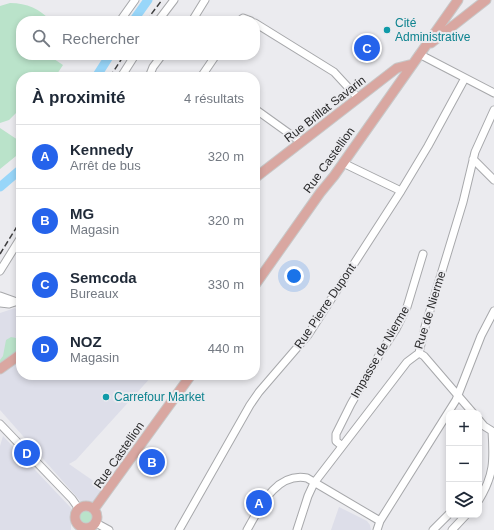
<!DOCTYPE html>
<html lang="fr">
<head>
<meta charset="utf-8">
<style>
  body { margin:0; font-family:Arial,sans-serif; background:#f6f6f7; color:#1f2937 }
  .controls { position:absolute; right:12px; bottom:12px; display:grid; overflow:hidden; border-radius:8px; box-shadow:0 2px 6px #0003 }
  .controls button { width:36px; height:36px; display:grid; place-items:center; padding:0; border:0; border-bottom:1px solid #e0e1e3; background:#fff; color:#1f2937; font:20px sans-serif }
  .you { position:absolute; left:294px; top:276px; width:14px; height:14px; margin:-10px; border:3px solid #fff; border-radius:50%; background:#1a73e8; box-shadow:0 0 0 6px #1a73e833 }
  .badge { display:grid; place-items:center; width:26px; height:26px; border-radius:50%; background:#2563eb; color:#fff; font-size:13px; font-weight:700 }
  .pin { position:absolute; translate:-50% -50%; border:2px solid #fff; box-shadow:0 1px 4px #0006 }
  .list { margin:0; padding:0; list-style:none }
  h2 { display:flex; justify-content:space-between; align-items:center; height:52px; margin:0; padding:0 16px; font-size:17px }
  h2 small { font-size:13px; font-weight:400; color:#747a83 }
  .list li { display:grid; grid-template-columns:26px 1fr auto; gap:12px; align-items:center; box-sizing:border-box; height:64px; padding:0 16px; border-top:1px solid #e0e1e3 }
  .list b { display:block; font-size:15px; white-space:nowrap }
  .list p { margin:0; font-size:13px; white-space:nowrap; color:#747a83 }
  .list em { font-size:13px; font-style:normal; color:#747a83 }
  .icon { flex:none; width:22px; height:22px; fill:none; stroke:currentColor; stroke-width:2; stroke-linecap:round; stroke-linejoin:round }
  .map { position:relative; flex:none; width:494px; height:530px; overflow:hidden }
  .search { position:absolute; background:#fff; box-shadow:0 2px 6px #0003; left:16px; top:16px; width:244px; height:44px; display:flex; align-items:center; gap:10px; box-sizing:border-box; padding:0 14px; border-radius:16px; color:#747a83; font-size:15px }
  .panel { position:absolute; background:#fff; box-shadow:0 2px 6px #0003; left:16px; top:72px; width:244px; height:308px; border-radius:16px }
  .map>svg:first-child { display:block }
  .built { fill:#dddee9 }
  .green { fill:#bae3ca }
  .lines { fill:none; stroke-linecap:round; stroke-linejoin:round }
  .river { stroke:#98d6f9; stroke-width:9 }
  .minor-casing { stroke:#a7a8ab; stroke-width:9 }
  .major-casing { stroke:#c8c8c8; stroke-width:11 }
  .minor { stroke:#fff; stroke-width:7 }
  .major { stroke:#d9a7a1; stroke-width:9 }
  .rail { stroke:#3f3f40; stroke-width:1.5; stroke-dasharray:6 3; stroke-linecap:butt }
  .culture-dot { fill:#0f9aa8; stroke:#ebebef; stroke-width:1.5 }
  .labels { text-anchor:middle; dominant-baseline:central; stroke-width:4; stroke-linejoin:round; paint-order:stroke }
  .culture-label { font-size:12px; fill:#0d838f; stroke:#ebebef; text-anchor:start }
  .street-label { font-size:12px; fill:#2a2a2b; stroke:#ebebef }
</style>
</head>
<body>
<div class="map">
<svg width="494" height="530" viewBox="0 0 494 530">
  <rect width="100%" height="100%" fill="#ebebef"/>
  <path class="built" d="M 15,308 L 18,311 L 21,325 L 21,375 L 153,375 L 76,460 L 69,464 L 105,489 L 96,502 L 82,503 L 0,410 L 0,313 Z
    M 3,436 L 71,508 L 71,530 L 0,530 L 0,446 Z
    M 339,507 L 367,521 L 370,525 L 371,530 L 331,530 Z"/>
  <path class="green" d="M 10,3 C 27,3 40,9 51,21 L 21,21 L 21,55 L 56,55 L 54,59 L 63,65 L 55,77 L 21,77 L 21,108 L 9,120 L 0,123 L 0,6 Z
    M 0,128 L 21,142 L 21,152 L 0,169 Z
    M 11,337 L 16,338 L 19,341 L 20,346 L 13,355 L 0,364 L 0,360 L 3,356 L 6,340 Z
    M79 517a7 7 0 1 1 14 0a7 7 0 1 1-14 0Z"/>
  <g class="lines">
    <path class="river" d="M 133,21 L 148,0
      M 96,77 L 110,55
      M 0,187 L 21,169"/>
    <defs>
      <path id="minor" d="M 120,21 L 135,0
        M 158,21 L 174,0
        M 192,21 L 205,0
        M 239,21 L 243,18 L 251,21
        M 255,23 L 334,72 L 358,98
        M 419,54 L 494,93
        M 121,77 L 135,55
        M 149,77 L 153,67 L 162,55
        M 201,77 L 216,55
        M 255,109 L 301,142
        M 473,159 L 494,180
        M 343,163 L 401,191
        M 0,271 L 21,237
        M 0,296 L 14,301
        M 0,303 L 9,304 L 21,300
        M 419,353 L 424,356 L 473,413
        M 479,420 L 484,426 L 492,431
        M 0,424 L 72,499 L 79,509
        M 342,446 L 336,441 L 336,434 L 351,404 L 381,352 L 396,329 L 407,307 L 423,254
        M 479,500 C 494,475 494,461 492,431
        M 96,523 L 109,530
        M 179,530 L 250,405 L 259,392 L 308,335 L 401,191 L 428,146 L 465,78
        M 247,530 C 260,507 276,472 307,478 L 380,521
        M 297,530 L 308,496 L 314,483 L 407,362 L 419,353 L 425,327 L 463,202 L 475,152 L 494,110
        M 377,530 L 380,521 L 456,400 L 481,336 L 494,311
        M 433,530 L 449,514
        M 452,530 L 466,515"/>
      <path id="major" d="M 431,43 L 486,0
        M 255,178 L 397,68 L 413,64
        M 255,285 L 320,193 L 334,176 L 458,0
        M 0,369 L 21,354
        M75 517a11 11 0 1 1 22 0a11 11 0 1 1-22 0Z
        M 94,509 L 191,375"/>
    </defs>
    <use href="#minor" class="minor-casing"/>
    <use href="#major" class="major-casing"/>
    <use href="#minor" class="minor"/>
    <use href="#major" class="major"/>
    <path class="rail" d="M 146,21 L 162,0
      M 110,77 L 124,55
      M 0,254 L 21,220"/>
  </g>
  <g class="culture-dot">
    <circle cx="387" cy="30" r="4"/>
    <circle cx="106" cy="397" r="4"/>
  </g>
  <g class="labels">
    <g class="culture-label">
      <text x="395" y="23">Cité<tspan x="395" dy="14">Administrative</tspan></text>
      <text x="114" y="397">Carrefour Market</text>
    </g>
    <g class="street-label">
      <text transform="translate(325 109) rotate(-38)">Rue Brillat Savarin</text>
      <text transform="translate(329 160) rotate(-54)">Rue Castellion</text>
      <text transform="translate(325 306) rotate(-56)">Rue Pierre Dupont</text>
      <text transform="translate(430 310) rotate(-73)">Rue de Nierme</text>
      <text transform="translate(380 352) rotate(-60)">Impasse de Nierme</text>
      <text transform="translate(119 455) rotate(-55)">Rue Castellion</text>
    </g>
  </g>
</svg>
<div class="controls">
<button>+</button>
<button>−</button>
<button><svg class="icon" aria-label="layers" viewBox="0 0 24 24"><path d="M12 4l9 5-9 5-9-5zM3 14l9 5 9-5"/></svg></button>
</div>
<div class="you"></div>
<div class="pin badge" style="left:259px;top:503px">A</div>
<div class="pin badge" style="left:152px;top:462px">B</div>
<div class="pin badge" style="left:367px;top:48px">C</div>
<div class="pin badge" style="left:27px;top:453px">D</div>
<div class="search"><svg class="icon" aria-label="search" viewBox="0 0 24 24"><circle cx="10" cy="10" r="6"/><path d="M15 15l6 6"/></svg>Rechercher</div>
<section class="panel">
<h2>À proximité<small>4 résultats</small></h2>
<ul class="list">
<li><span class="badge">A</span><div><b>Kennedy</b><p>Arrêt de bus</p></div><em>320 m</em></li>
<li><span class="badge">B</span><div><b>MG</b><p>Magasin</p></div><em>320 m</em></li>
<li><span class="badge">C</span><div><b>Semcoda</b><p>Bureaux</p></div><em>330 m</em></li>
<li><span class="badge">D</span><div><b>NOZ</b><p>Magasin</p></div><em>440 m</em></li>
</ul>
</section>
</div>
</body>
</html>
